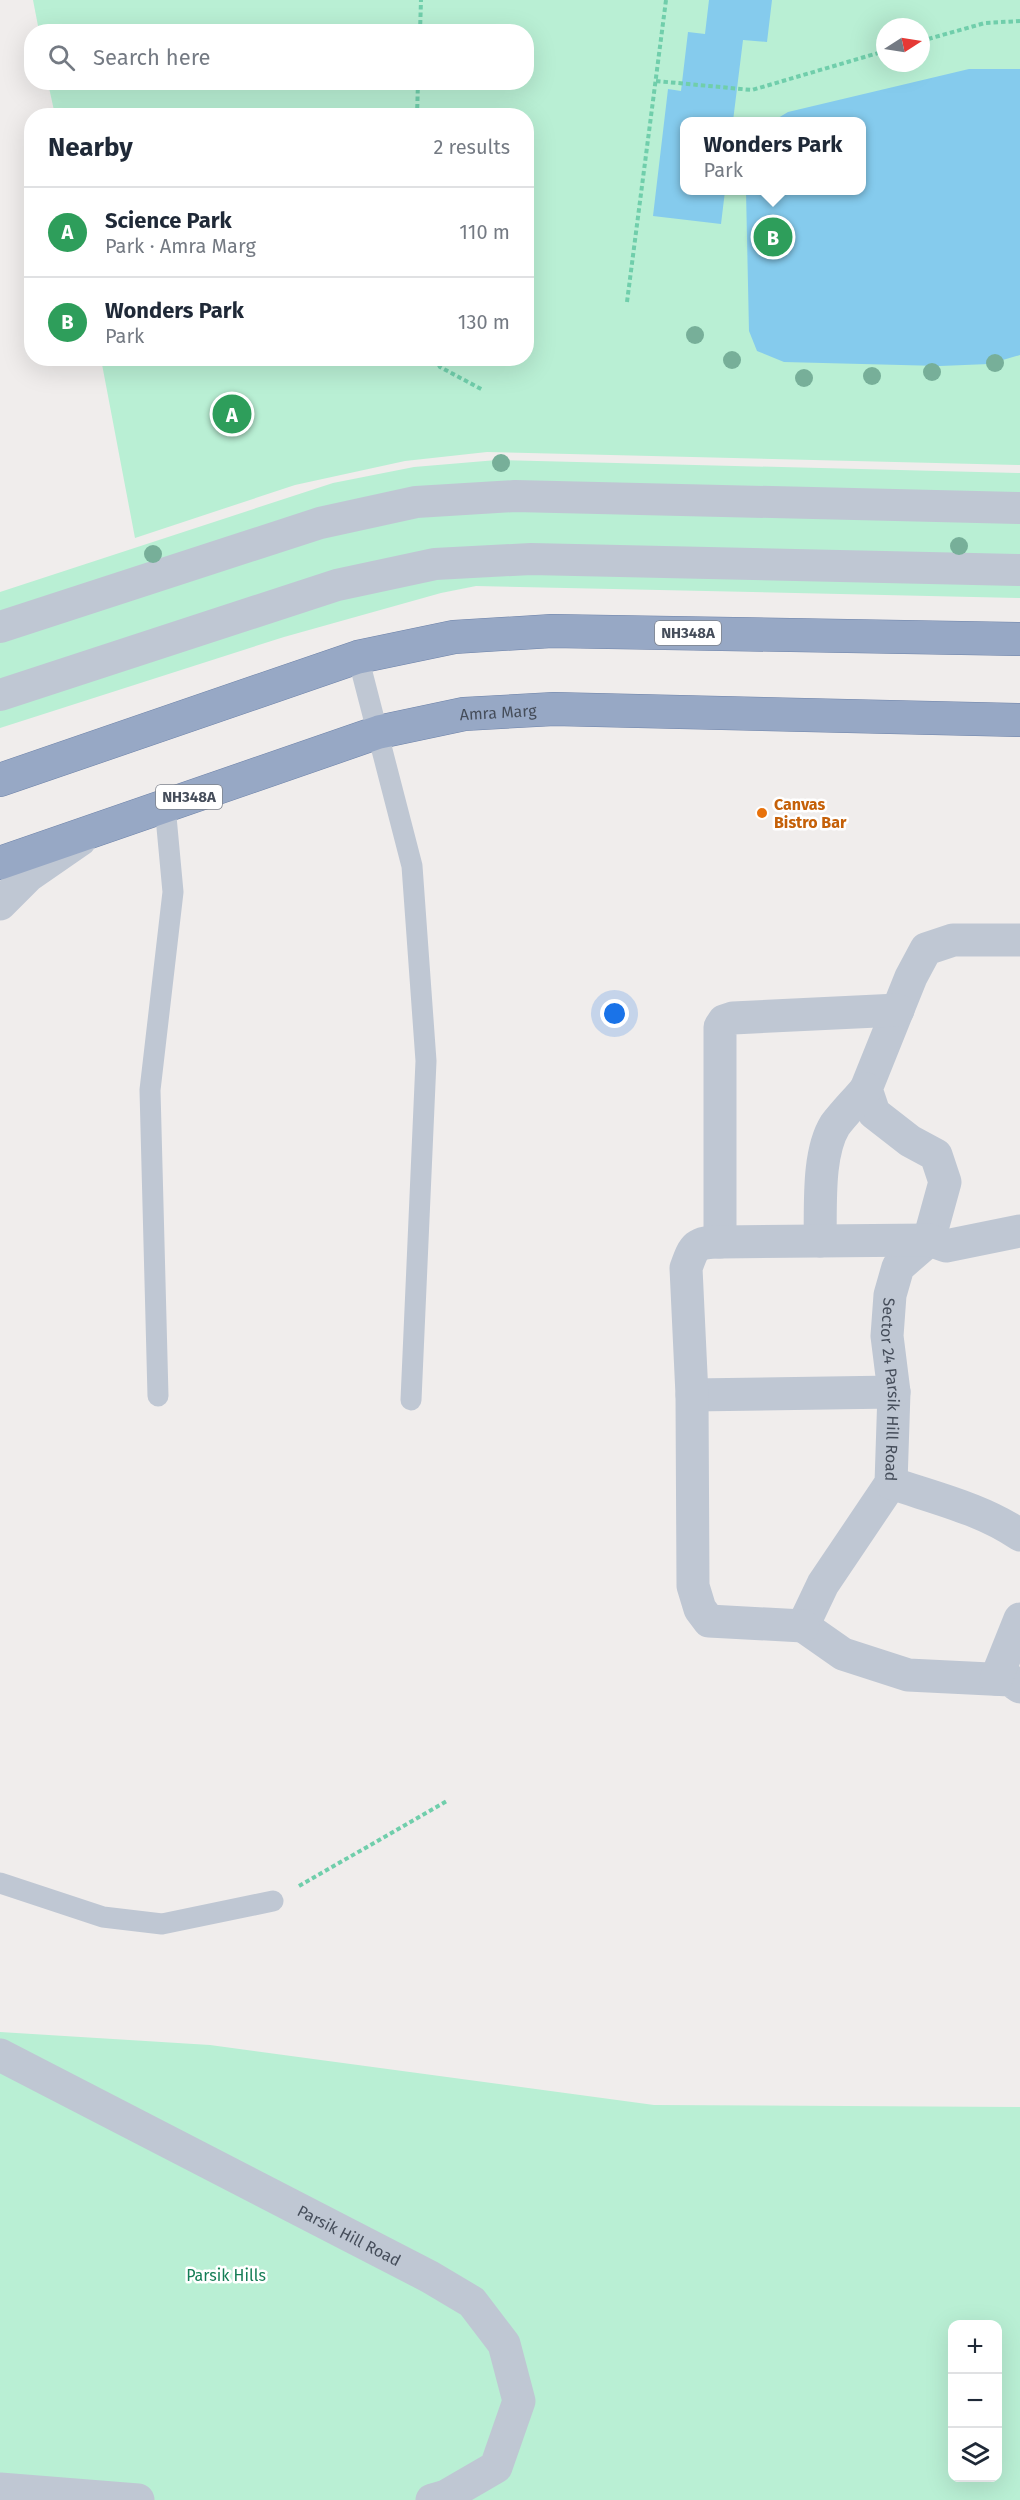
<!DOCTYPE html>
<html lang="en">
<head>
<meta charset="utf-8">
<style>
  body { margin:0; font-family:"Fira Sans",sans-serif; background:#f2f2f3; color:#1f2937 }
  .controls { position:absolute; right:18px; bottom:18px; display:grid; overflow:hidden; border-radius:12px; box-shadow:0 6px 24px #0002 }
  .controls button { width:54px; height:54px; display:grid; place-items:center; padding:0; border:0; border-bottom:2px solid #e0e1e3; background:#fff; color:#1f2937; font:30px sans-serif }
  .compass { position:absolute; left:876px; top:18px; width:54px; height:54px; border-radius:50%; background:#fff; box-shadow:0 6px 24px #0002; rotate:78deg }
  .you { position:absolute; left:615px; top:1014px; width:21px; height:21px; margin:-15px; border:4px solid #fff; border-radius:50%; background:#1a73e8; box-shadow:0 0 0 9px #1a73e833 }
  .badge { display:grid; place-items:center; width:39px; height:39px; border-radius:50%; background:#1455e2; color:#fff; font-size:20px; font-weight:700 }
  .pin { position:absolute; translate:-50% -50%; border:3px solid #fff; box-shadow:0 2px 6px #0006 }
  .popup { position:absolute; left:680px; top:117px; width:186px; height:78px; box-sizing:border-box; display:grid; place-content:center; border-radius:12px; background:#fff; filter:drop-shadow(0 2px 4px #0005); font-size:20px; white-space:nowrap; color:#747a83 }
  .popup b { font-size:22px; color:#1f2937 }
  .popup::after { content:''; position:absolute; left:50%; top:100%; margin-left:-12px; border:12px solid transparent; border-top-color:#fff }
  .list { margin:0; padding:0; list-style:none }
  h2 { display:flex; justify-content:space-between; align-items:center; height:78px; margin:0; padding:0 24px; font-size:26px }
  h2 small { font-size:20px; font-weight:400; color:#747a83 }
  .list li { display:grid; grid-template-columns:39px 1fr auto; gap:18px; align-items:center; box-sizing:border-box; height:90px; padding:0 24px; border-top:2px solid #e0e1e3 }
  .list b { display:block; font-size:22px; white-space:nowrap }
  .list p { margin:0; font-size:20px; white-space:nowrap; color:#747a83 }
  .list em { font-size:20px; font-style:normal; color:#747a83 }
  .icon { flex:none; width:33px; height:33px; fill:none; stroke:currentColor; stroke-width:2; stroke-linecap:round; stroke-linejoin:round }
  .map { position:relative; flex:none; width:1020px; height:2500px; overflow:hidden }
  .search { position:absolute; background:#fff; box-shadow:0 6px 24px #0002; left:24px; top:24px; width:510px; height:66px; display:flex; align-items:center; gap:15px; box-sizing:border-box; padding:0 21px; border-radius:24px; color:#747a83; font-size:22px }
  .panel { position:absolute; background:#fff; box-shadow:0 6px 24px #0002; left:24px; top:108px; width:510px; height:258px; border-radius:24px }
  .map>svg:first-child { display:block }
  .green { fill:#b9efd4; fill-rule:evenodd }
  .water { fill:#85cbed }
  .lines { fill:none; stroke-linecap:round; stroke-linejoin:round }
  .trunk-casing { stroke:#6e83a9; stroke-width:34 }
  .path { stroke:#70ceab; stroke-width:4; stroke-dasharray:4.5 3; stroke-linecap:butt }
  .service { stroke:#bfc7d3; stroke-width:21 }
  .pedestrian { stroke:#bfc7d3; stroke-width:32 }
  .minor { stroke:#bfc7d3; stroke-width:33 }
  .tertiary { stroke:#bfc7d3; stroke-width:33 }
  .trunk { stroke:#97a8c5; stroke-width:33 }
  .tree { fill:#77af99 }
  .food-dot { fill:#e8710a; stroke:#fff; stroke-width:2 }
  .labels { text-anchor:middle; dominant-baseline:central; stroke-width:5; stroke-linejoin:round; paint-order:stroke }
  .shield { fill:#fff; stroke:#7d828c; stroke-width:1.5 }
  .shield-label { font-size:15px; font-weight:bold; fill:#454d5a }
  .street-label { font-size:16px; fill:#454d5a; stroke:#fff }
  .food-label { font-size:16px; font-weight:bold; fill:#c56008; stroke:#fff; text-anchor:start }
  .park-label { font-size:16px; fill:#147d55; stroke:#fff }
</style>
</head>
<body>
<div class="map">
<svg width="1020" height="2500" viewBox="0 0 1020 2500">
  <rect width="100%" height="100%" fill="#f0edec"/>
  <path class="green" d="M 33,0 L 1020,0 L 1020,465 L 487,452 L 405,461 L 295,485 L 135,538 L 101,359 L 526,358 L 526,116 L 55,115 L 48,83 L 526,82 L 526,32 L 39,31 ZM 885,27 L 921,27 L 921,63 L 885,63 ZM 684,122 L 862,122 L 862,190 L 684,190 Z
    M 497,460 L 1020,473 L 1020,598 L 476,586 L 441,593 L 284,637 L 0,728 L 0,592 L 333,483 L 414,467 Z
    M 0,2032 L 210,2045 L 654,2105 L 1020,2107 L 1020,2500 L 0,2500 ZM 952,2324 L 998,2324 L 998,2478 L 952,2478 Z"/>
  <path class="water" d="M 709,0 L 772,0 L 767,42 L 743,40 L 733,121 L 684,122 L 684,190 L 725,191 L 721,224 L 653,216 L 668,89 L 681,91 L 688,32 L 705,34 Z
    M 969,69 L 1020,69 L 1020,355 L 989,364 L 940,366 L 784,362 L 757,351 L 749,331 L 746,191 L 862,190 L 862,122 L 773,121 L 788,112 Z"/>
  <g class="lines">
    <defs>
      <g id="trunk">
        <path d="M 0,780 L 358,657 L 454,637 L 552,631 L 1020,639"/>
        <path id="s3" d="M 0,863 L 379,732 L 464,714 L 554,709 L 1020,720"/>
      </g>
    </defs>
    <use href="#trunk" class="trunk-casing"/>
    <path class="path" d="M 420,32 L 421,0
      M 921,41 L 985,23 L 1020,21
      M 656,81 L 752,90 L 885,51
      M 417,116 L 418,82
      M 627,302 L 666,0
      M 435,358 L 440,367 L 483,390
      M 299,1886 L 447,1801"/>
    <path class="service" d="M 358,657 L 412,866 L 426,1061 L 411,1400
      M 158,1396 L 150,1090 L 173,892 L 165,806
      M 0,1883 L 103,1917 L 162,1924 L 273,1901"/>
    <path class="pedestrian" d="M 0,627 L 320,523 L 416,502 L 515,496 L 1020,508
      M 0,695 L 337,585 L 435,564 L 531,559 L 1020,570"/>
    <g class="minor">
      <path id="s1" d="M 1020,940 L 953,940 L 926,949 L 911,977 L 866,1089 L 874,1113 L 910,1141 L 936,1155 L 945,1182 L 929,1240 L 898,1267 L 890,1295 L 887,1336 L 894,1392 L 891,1483 L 823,1584 L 803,1626 L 843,1654 L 908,1675 L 1010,1680 L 1020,1687"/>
      <path d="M 820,1241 C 821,1208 817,1154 835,1125 C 844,1113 856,1101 866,1089"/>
      <path d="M 720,1242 L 720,1027 L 724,1021 L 733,1018 L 898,1010"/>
      <path d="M 692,1395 L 894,1392"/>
      <path d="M 891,1483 C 935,1498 982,1509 1020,1535"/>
      <path d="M 803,1626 L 709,1621 L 700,1609 L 693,1586 L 692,1395 L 686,1268 C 694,1246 695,1242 720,1242 L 929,1240 L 946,1246 L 1020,1231"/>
      <path d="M 996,1679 L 1020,1619"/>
      <path id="s2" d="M 0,2055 L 430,2277 L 472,2302 L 504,2344 L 519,2401 L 496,2467 L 446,2496 L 432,2500"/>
      <path d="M 0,2489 L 138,2500"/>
    </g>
    <path class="tertiary" d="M 0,904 L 28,876 L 80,840"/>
    <use href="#trunk" class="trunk"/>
  </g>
  <g class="tree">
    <circle cx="695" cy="335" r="9"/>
    <circle cx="732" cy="360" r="9"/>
    <circle cx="995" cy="363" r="9"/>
    <circle cx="932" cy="372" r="9"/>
    <circle cx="872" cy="376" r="9"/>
    <circle cx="804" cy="378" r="9"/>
    <circle cx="501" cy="463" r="9"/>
    <circle cx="959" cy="546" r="9"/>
    <circle cx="153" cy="554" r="9"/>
  </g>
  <circle class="food-dot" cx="762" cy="813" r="6"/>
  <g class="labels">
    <g class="shield">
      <rect x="655" y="621" width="66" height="24" rx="4.5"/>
      <rect x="156" y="785" width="66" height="24" rx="4.5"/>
    </g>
    <g class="shield-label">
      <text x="688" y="633">NH348A</text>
      <text x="189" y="797">NH348A</text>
    </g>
    <g class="street-label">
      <text stroke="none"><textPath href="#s3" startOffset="522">Amra Marg</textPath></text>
      <text stroke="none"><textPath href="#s1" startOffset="602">Sector 24 Parsik Hill Road</textPath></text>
      <text stroke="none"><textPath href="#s2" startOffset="393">Parsik Hill Road</textPath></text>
    </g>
    <g class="food-label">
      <text x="774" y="804">Canvas<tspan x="774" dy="18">Bistro Bar</tspan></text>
    </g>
    <g class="park-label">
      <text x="226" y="2275">Parsik Hills</text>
    </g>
  </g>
</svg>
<div class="controls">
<button>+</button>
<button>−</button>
<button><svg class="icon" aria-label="layers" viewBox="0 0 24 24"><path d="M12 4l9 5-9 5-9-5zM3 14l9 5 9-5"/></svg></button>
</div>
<svg class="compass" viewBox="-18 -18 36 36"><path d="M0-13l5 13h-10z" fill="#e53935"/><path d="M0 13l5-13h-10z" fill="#747a83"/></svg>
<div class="you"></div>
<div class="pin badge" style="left:232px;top:414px;background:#2e9e5b">A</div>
<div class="pin badge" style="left:773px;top:237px;background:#2e9e5b">B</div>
<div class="popup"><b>Wonders Park</b>Park</div>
<div class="search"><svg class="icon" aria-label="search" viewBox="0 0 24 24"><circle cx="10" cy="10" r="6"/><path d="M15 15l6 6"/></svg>Search here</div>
<section class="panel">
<h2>Nearby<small>2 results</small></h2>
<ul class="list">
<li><span class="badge" style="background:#2e9e5b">A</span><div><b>Science Park</b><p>Park · Amra Marg</p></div><em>110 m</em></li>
<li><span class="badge" style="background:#2e9e5b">B</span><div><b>Wonders Park</b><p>Park</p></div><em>130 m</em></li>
</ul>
</section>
</div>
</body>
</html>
